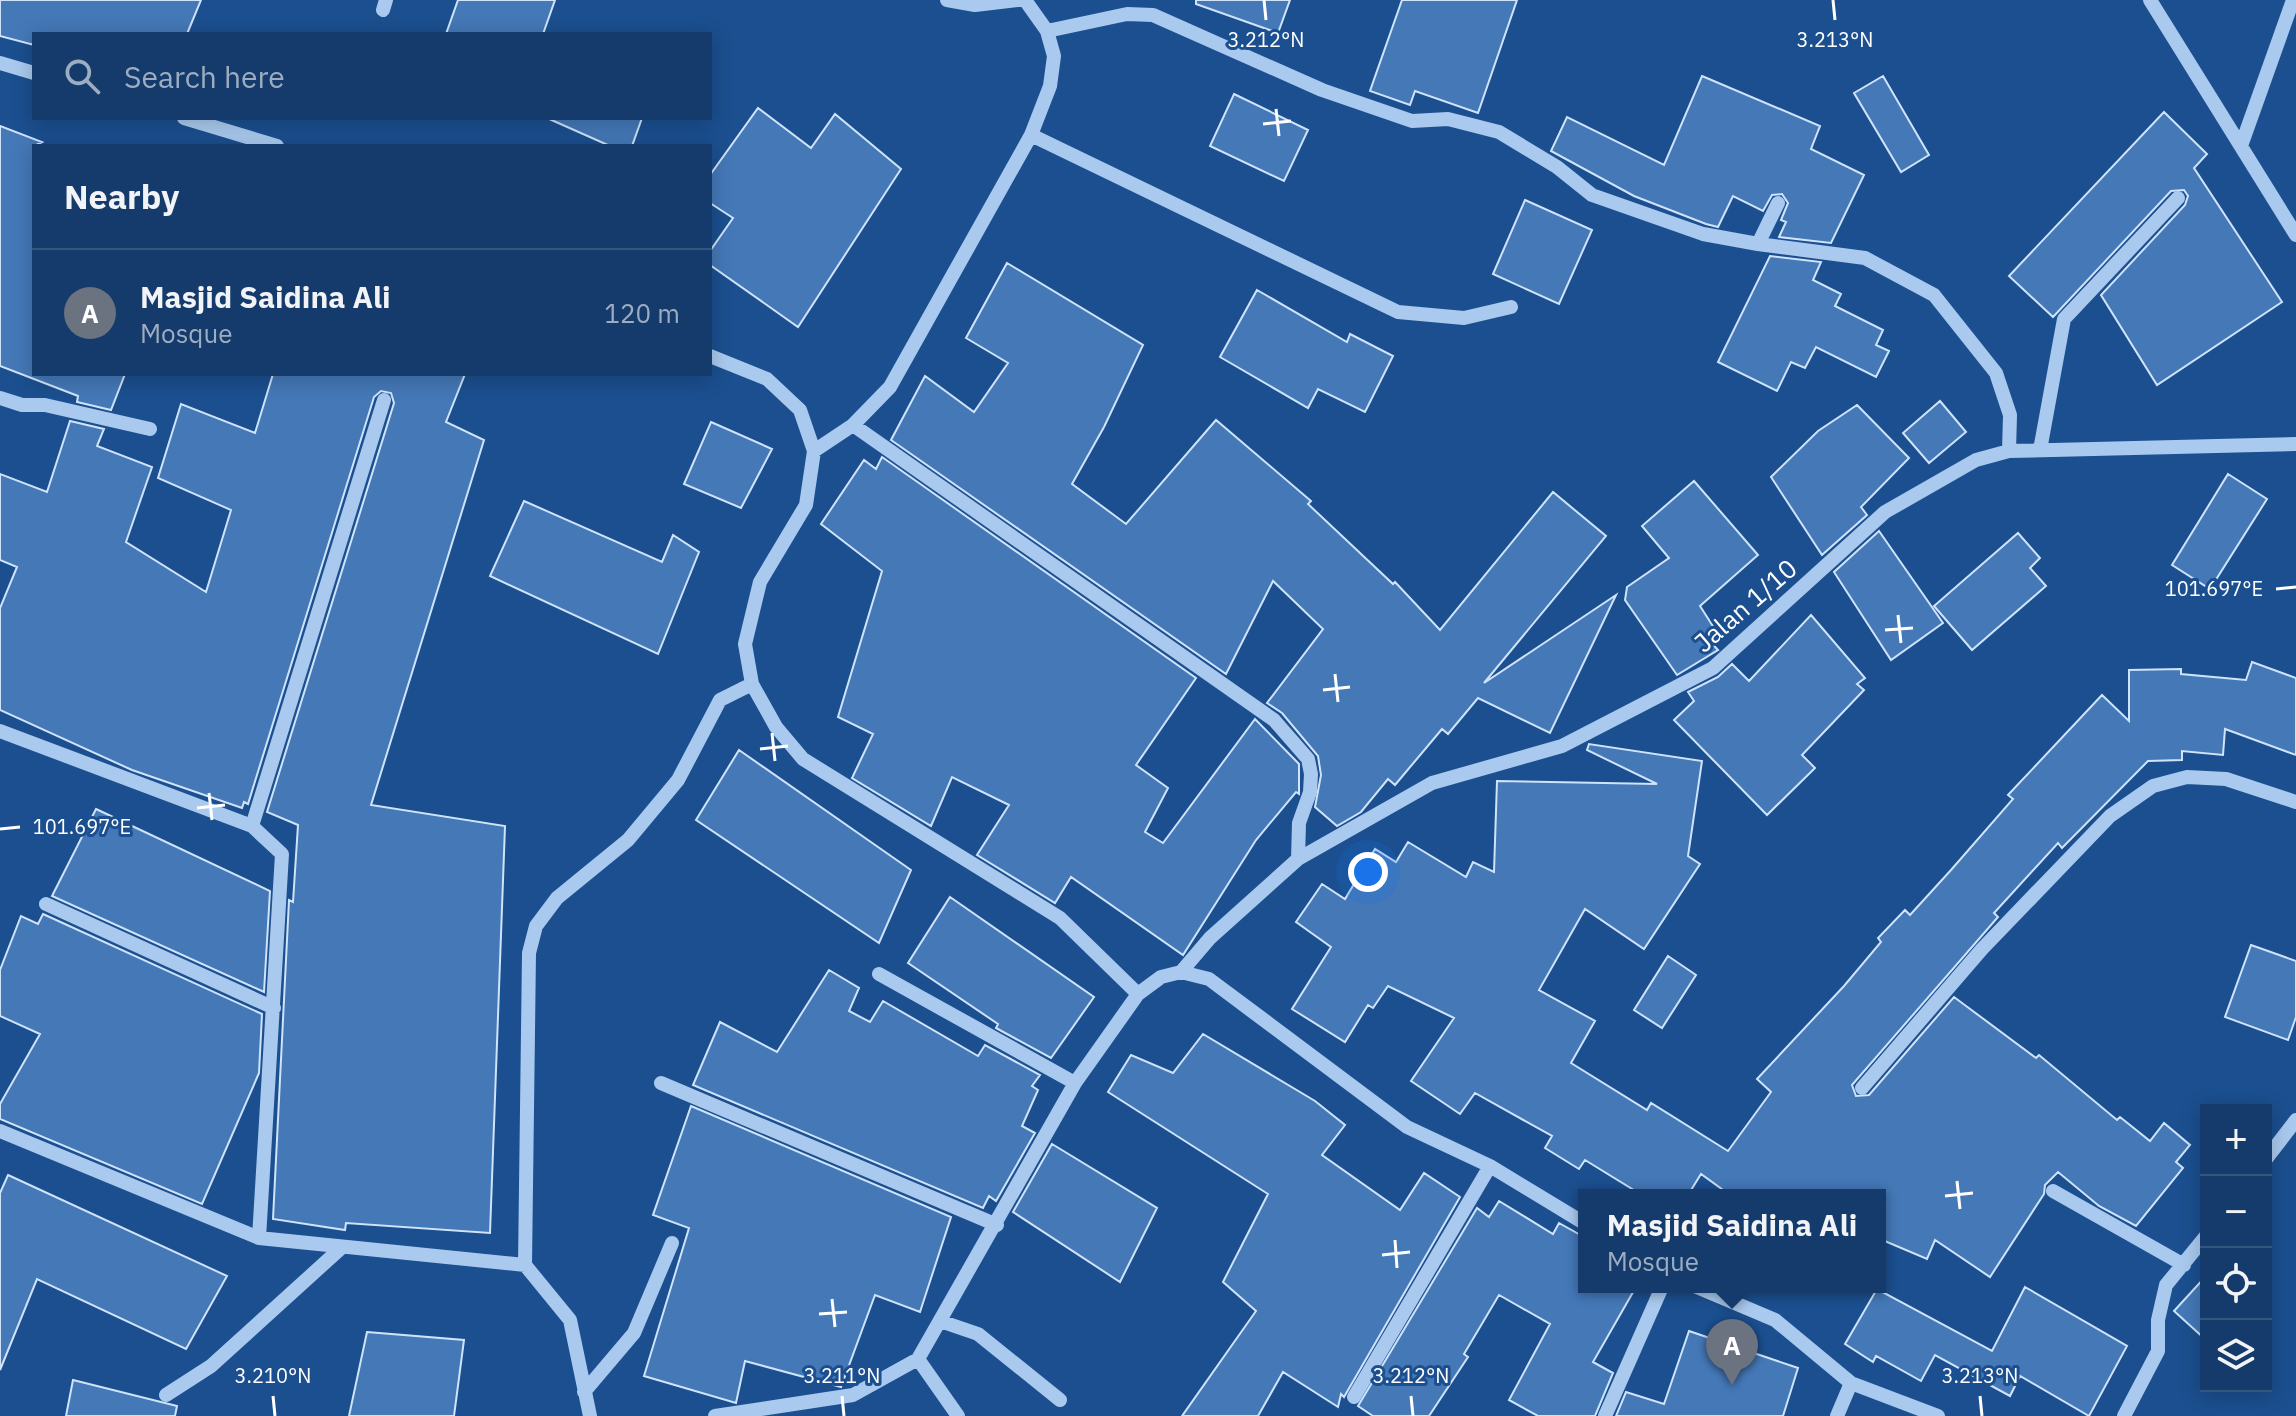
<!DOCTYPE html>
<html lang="en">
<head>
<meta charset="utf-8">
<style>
  body { margin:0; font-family:"IBM Plex Sans",sans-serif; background:#1d4271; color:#f1f3f6 }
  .controls { position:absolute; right:24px; bottom:24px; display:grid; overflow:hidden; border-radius:0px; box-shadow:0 4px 20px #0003 }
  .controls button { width:72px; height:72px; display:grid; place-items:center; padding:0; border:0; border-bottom:2px solid #33557e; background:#143b6b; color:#f1f3f6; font:40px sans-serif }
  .you { position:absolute; left:1368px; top:872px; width:28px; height:28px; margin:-20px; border:6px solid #fff; border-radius:50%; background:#1a73e8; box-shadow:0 0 0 12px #1a73e833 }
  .badge { display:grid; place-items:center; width:52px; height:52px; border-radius:50%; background:#ffd166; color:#fff; font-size:26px; font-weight:700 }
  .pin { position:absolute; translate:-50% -66px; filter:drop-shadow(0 2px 4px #0008) }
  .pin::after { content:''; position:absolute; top:42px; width:28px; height:24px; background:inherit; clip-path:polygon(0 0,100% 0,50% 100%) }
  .popup { position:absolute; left:1578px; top:1189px; width:308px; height:104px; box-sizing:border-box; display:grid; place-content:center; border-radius:0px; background:#143b6b; filter:drop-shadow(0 2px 6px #0005); font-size:26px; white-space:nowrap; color:#9dadc1 }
  .popup b { font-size:30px; color:#f1f3f6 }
  .popup::after { content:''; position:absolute; left:50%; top:100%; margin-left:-16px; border:16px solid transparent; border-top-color:#143b6b }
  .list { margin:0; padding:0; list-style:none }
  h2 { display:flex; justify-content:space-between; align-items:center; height:104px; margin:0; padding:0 32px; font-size:34px }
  h2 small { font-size:26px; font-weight:400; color:#9dadc1 }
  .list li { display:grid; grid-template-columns:52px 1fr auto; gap:24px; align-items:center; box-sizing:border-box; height:128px; padding:0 32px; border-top:2px solid #33557e }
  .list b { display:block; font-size:30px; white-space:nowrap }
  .list p { margin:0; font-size:26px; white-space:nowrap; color:#9dadc1 }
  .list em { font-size:26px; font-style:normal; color:#9dadc1 }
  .icon { flex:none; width:44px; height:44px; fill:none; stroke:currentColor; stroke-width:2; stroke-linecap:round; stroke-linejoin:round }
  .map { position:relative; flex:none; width:2296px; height:1416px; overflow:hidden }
  .search { position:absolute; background:#143b6b; box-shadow:0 4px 20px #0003; left:32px; top:32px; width:680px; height:88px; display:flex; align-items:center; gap:20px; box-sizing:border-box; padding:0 28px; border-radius:0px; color:#9dadc1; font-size:30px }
  .panel { position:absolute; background:#143b6b; box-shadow:0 4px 20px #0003; left:32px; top:144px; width:680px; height:232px; border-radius:0px }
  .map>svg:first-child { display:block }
  .building { fill:#4478b7; stroke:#cfe3fa; stroke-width:2 }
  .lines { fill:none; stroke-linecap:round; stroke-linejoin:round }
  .minor { stroke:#a9c9ee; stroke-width:14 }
  .ticks { fill:none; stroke:#fff; stroke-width:3 }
  .labels { text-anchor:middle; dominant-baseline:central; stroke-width:6; stroke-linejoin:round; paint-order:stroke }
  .street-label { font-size:26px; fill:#fff; stroke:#1b4f8f }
  .ticks-label { font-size:20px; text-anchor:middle; fill:#fff; stroke:#1b4f8f; stroke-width:6; stroke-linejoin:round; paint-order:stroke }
</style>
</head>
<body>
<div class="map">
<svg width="2296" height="1416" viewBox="0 0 2296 1416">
  <rect width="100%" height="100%" fill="#1b4f8f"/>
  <path class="building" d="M 0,0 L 201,0 L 187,34 L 34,34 L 34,45 L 0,36 Z
    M 458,0 L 555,0 L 543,34 L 446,34 Z
    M 1196,0 L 1290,0 L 1278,33 L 1196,4 Z
    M 1402,0 L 1517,0 L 1478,113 L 1415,91 L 1410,105 L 1370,91 Z
    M 1702,76 L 1820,126 L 1811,149 L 1864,175 L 1831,243 L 1779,237 L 1786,222 L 1781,220 L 1788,203 L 1782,194 L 1772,195 L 1763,211 L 1733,196 L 1718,227 L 1706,224 L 1634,196 L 1551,151 L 1567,117 L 1664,165 Z
    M 1883,76 L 1929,155 L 1901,172 L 1854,93 Z
    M 1234,94 L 1308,130 L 1284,181 L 1210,146 Z
    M 758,108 L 811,148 L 835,114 L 901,169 L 798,327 L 710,265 L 710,251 L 733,218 L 710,203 L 710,175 Z
    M 2164,112 L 2207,154 L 2194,168 L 2282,302 L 2157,385 L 2101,295 L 2185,205 L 2188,196 L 2184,190 L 2171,191 L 2053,317 L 2009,276 Z
    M 547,118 L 642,118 L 632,146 L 610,146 Z
    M 0,126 L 42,142 L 34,146 L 34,374 L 125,374 L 111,410 L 77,402 L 78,396 L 0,366 Z
    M 1525,200 L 1592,230 L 1559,304 L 1493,274 Z
    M 1770,256 L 1821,262 L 1813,280 L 1841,294 L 1835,306 L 1883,330 L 1876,345 L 1889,351 L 1876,377 L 1816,347 L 1805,368 L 1791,362 L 1777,391 L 1718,362 Z
    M 1007,263 L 1143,345 L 1104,427 L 1072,484 L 1126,524 L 1216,420 L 1311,501 L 1308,504 L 1393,584 L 1395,582 L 1440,630 L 1553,492 L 1606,536 L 1484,683 L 1616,595 L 1550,733 L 1478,698 L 1448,734 L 1442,729 L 1395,785 L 1388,779 L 1361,812 L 1337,826 L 1315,807 L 1321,775 L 1318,756 L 1282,713 L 1267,703 L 1323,629 L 1273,581 L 1226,674 L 891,440 L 925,376 L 974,412 L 1008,363 L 966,338 Z
    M 1257,290 L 1347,342 L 1350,334 L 1393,356 L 1365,412 L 1318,389 L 1308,408 L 1220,357 Z
    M 273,374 L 465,374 L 446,422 L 484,440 L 371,805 L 505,826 L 490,1233 L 346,1223 L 345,1230 L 273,1219 L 289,900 L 293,902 L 298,825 L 267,812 L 394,403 L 391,393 L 381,391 L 374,397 L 248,804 L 244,802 L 242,808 L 132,770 L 0,710 L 0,608 L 17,567 L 0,560 L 0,474 L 47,492 L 70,421 L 104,429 L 97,446 L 152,467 L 126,542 L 206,592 L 231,510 L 158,478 L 181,404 L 255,433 Z
    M 1940,401 L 1966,432 L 1929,463 L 1903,433 Z
    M 1857,405 L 1909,458 L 1861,507 L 1867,515 L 1822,555 L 1771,477 L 1818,431 Z
    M 711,422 L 772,449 L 741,508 L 684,484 Z
    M 882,457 L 1196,678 L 1136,765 L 1168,788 L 1145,832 L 1163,843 L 1255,719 L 1299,764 L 1299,794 L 1296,792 L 1256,840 L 1183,955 L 1071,877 L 1055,903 L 977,855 L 1009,805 L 952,777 L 931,826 L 852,778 L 873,734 L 838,717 L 882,571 L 821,524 L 864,460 L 876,469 Z
    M 2228,474 L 2267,499 L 2210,589 L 2172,565 Z
    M 1694,481 L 1758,555 L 1700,606 L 1716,631 L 1706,637 L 1718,650 L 1677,675 L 1625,600 L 1627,587 L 1669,558 L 1642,526 Z
    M 524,501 L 662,562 L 673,535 L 699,552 L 658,654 L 490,576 Z
    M 1879,531 L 1943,623 L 1891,660 L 1834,572 Z
    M 2018,533 L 2040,558 L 2030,568 L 2046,586 L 1972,650 L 1934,606 Z
    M 1811,615 L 1865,678 L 1857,684 L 1864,690 L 1802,755 L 1815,768 L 1767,815 L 1674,720 L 1694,701 L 1688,692 L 1718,677 L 1732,664 L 1749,681 Z
    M 2252,662 L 2296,678 L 2296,755 L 2225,729 L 2223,755 L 2182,751 L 2182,760 L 2148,761 L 2062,848 L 2058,843 L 1994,913 L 1998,917 L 1852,1085 L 1856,1096 L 1869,1095 L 1954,997 L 2036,1058 L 2039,1055 L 2117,1120 L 2120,1117 L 2150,1141 L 2164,1123 L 2190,1145 L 2176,1162 L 2183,1168 L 2136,1226 L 2099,1206 L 2058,1172 L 2045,1185 L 2044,1194 L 1990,1277 L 1935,1240 L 1927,1259 L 1880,1239 L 1880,1195 L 1730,1195 L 1701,1174 L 1688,1195 L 1642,1195 L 1585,1160 L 1579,1169 L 1545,1148 L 1552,1136 L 1475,1093 L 1460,1114 L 1411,1081 L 1454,1018 L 1388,986 L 1373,1008 L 1368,1005 L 1345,1042 L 1292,1009 L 1331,947 L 1296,922 L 1322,884 L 1345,899 L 1375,849 L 1396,862 L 1408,842 L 1466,877 L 1473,862 L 1494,872 L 1497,781 L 1657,784 L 1587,750 L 1589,744 L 1702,761 L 1688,856 L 1700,864 L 1644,949 L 1585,909 L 1539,990 L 1595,1021 L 1571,1063 L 1647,1110 L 1651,1103 L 1728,1151 L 1771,1092 L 1757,1079 L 1844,986 L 1881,942 L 1878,938 L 1905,910 L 1910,915 L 1951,870 L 2013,799 L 2008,795 L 2102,695 L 2129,721 L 2129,670 L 2181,669 L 2181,674 L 2246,680 Z
    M 739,750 L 911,870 L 879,943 L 696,820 Z
    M 96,809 L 270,891 L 264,992 L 52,896 Z
    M 950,897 L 1094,997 L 1051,1058 L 996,1028 L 998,1024 L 908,963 Z
    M 43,914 L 262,1014 L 259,1073 L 202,1204 L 0,1119 L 0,1104 L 40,1034 L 0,1016 L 0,970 L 21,916 L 38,924 Z
    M 2251,945 L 2296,961 L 2296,1017 L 2288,1040 L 2225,1017 Z
    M 1668,956 L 1696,975 L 1662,1028 L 1634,1010 Z
    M 829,970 L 859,988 L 849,1011 L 870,1022 L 883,1001 L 978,1056 L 985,1045 L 1040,1075 L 1032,1086 L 1038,1090 L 1022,1126 L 1035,1133 L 996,1201 L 989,1196 L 983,1208 L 693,1085 L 720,1022 L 777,1052 Z
    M 1203,1034 L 1315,1101 L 1345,1125 L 1322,1155 L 1400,1210 L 1424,1173 L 1460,1197 L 1344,1397 L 1341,1394 L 1338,1407 L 1283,1372 L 1258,1416 L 1182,1416 L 1256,1311 L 1223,1282 L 1268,1194 L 1108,1092 L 1131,1055 L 1173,1073 Z
    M 691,1106 L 951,1217 L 920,1312 L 875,1295 L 841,1387 L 745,1361 L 736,1403 L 644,1376 L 689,1228 L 653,1215 Z
    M 1052,1144 L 1157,1208 L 1120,1282 L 1013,1212 Z
    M 8,1175 L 227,1276 L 186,1349 L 37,1279 L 0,1370 L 0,1193 Z
    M 1499,1201 L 1553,1234 L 1559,1223 L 1584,1237 L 1584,1287 L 1636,1287 L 1593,1362 L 1613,1373 L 1595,1416 L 1538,1416 L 1509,1400 L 1550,1324 L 1499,1295 L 1464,1354 L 1468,1357 L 1429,1416 L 1373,1416 L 1358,1406 L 1477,1208 L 1489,1217 Z
    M 2206,1276 L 2206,1340 L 2174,1311 Z
    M 2025,1287 L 2127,1346 L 2089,1416 L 2020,1376 L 2010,1396 L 1935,1355 L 1921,1381 L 1876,1356 L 1873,1362 L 1845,1344 L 1877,1289 L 1992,1351 Z
    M 1689,1331 L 1798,1368 L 1783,1416 L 1616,1416 L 1626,1392 L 1664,1404 Z
    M 367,1332 L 464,1340 L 454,1416 L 349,1416 Z
    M 73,1380 L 177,1406 L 175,1416 L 66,1416 Z"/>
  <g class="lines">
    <path class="minor" d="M 947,0 L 975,5 L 1018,0
      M 2150,0 L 2296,235
      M 383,10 L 386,0
      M 1047,31 L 1127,14 L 1153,15 L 1322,90 L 1412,121 L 1448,119 L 1499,132 L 1557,167 L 1592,195 L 1703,234 L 1758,244 L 1778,203
      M 0,63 L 34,73
      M 184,118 L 277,146
      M 1031,135 L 1398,312 L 1464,318 L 1511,307
      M 2241,146 L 2293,0
      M 1758,244 L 1865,258 L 1934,295 L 1996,373 L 2010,415 L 2009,451
      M 710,356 L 767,379 L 800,410 L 814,451 L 806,505 L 760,582 L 745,644 L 752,684 L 776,727 L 803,759 L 1060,918 L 1138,994
      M 0,398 L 22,405 L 45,405 L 150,429
      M 853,425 L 1274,720 L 1308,759 L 1311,774 L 1310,792 L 1299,823 L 1298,859
      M 2040,450 L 2064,319 L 2178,198
      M 814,451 L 853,425 L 890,387 L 1031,135 L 1050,86 L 1054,56 L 1047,31 L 1025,0
      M 0,731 L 252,826 L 282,854 L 259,1238
      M 252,826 L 384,400
      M 46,904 L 274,1008
      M 1181,972 L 1210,938 L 1298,859 L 1432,783 L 1562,746 L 1713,668 L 1885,512 L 1976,460 L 2009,451 L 2296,444
      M 879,974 L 1075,1083
      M 661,1083 L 997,1225
      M 1862,1088 L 1982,949 L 2110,816 L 2153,786 L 2187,777 L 2226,779 L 2296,802
      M 0,1131 L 259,1238 L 525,1265 L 570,1320 L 590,1416
      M 2266,1159 L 2296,1120
      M 2053,1191 L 2184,1265
      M 525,1265 L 529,953 L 536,926 L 557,898 L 628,840 L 678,780 L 720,700 L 752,684
      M 1697,1287 L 1775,1320 L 1851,1383 L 1938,1416
      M 940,1321 L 978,1334 L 1060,1400
      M 918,1359 L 958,1416
      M 584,1392 L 634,1333 L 672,1243
      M 166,1395 L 211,1366 L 340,1249
      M 1354,1397 L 1490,1166
      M 715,1416 L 853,1395 L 918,1359 L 1075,1083 L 1138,994 L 1161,977 L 1181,972 L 1209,979 L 1407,1127 L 1490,1166 L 1584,1223
      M 1605,1416 L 1662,1287
      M 1837,1416 L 1851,1383
      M 2124,1416 L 2158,1351 L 2158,1320 L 2166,1285 L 2206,1236"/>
  </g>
  <path class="ticks" d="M 1264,0 L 1266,20M 1833,0 L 1835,20M 1276,109 L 1279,136M 1263,124 L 1291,121M 2276,589 L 2296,587M 1898,615 L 1901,643M 1885,630 L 1913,628M 1335,674 L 1338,702M 1323,690 L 1350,687M 772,733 L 775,761M 760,749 L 788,746M 209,793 L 212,820M 197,808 L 225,805M 0,829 L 20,827M 1957,1181 L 1960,1209M 1945,1196 L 1973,1193M 1395,1240 L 1397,1268M 1382,1255 L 1410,1252M 832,1299 L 835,1327M 819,1314 L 847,1312M 273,1396 L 275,1416M 842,1396 L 844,1416M 1411,1396 L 1413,1416M 1980,1396 L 1982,1416"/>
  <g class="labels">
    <g class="street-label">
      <text transform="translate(1745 605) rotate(-41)">Jalan 1/10</text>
    </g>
  </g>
  <g class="ticks-label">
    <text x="1266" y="47">3.212°N</text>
    <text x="1835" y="47">3.213°N</text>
    <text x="2214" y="596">101.697°E</text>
    <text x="82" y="834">101.697°E</text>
    <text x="273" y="1383">3.210°N</text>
    <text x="842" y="1383">3.211°N</text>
    <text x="1411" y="1383">3.212°N</text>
    <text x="1980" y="1383">3.213°N</text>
  </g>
</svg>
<div class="controls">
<button>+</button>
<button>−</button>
<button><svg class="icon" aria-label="locate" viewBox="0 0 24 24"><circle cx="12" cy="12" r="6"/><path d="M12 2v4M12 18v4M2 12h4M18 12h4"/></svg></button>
<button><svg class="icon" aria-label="layers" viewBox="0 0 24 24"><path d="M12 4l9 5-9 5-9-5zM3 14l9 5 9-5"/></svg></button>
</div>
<div class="you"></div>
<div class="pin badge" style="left:1732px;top:1385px;background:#6b7280">A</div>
<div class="popup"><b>Masjid Saidina Ali</b>Mosque</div>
<div class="search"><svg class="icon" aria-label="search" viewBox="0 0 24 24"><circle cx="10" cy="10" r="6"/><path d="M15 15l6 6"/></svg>Search here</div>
<section class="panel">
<h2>Nearby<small></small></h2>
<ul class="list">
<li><span class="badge" style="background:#6b7280">A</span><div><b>Masjid Saidina Ali</b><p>Mosque</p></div><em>120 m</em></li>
</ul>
</section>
</div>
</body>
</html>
